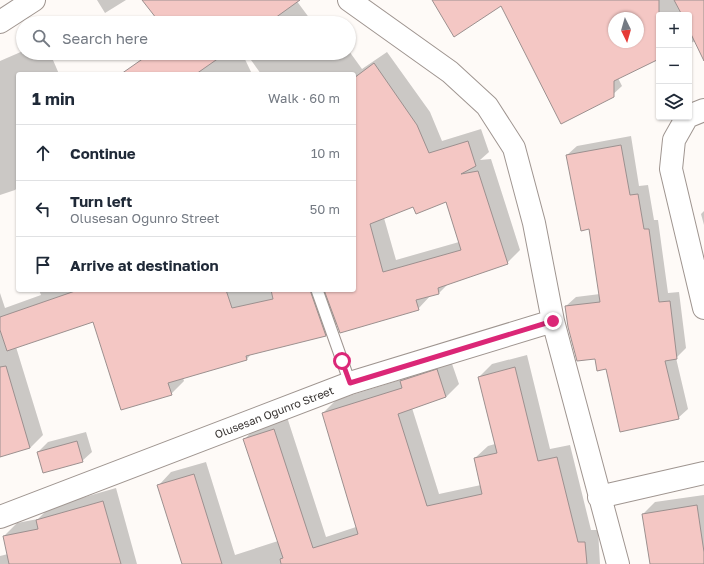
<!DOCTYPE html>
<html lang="en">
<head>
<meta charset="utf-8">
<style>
  body { margin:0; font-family:"Golos Text",sans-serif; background:#f6f6f7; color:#1f2937 }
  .controls { position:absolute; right:12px; top:12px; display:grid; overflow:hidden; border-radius:4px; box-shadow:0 1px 3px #0004 }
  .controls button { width:36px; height:36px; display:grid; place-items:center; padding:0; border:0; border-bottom:1px solid #e0e1e3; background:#fff; color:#1f2937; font:20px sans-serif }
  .compass { position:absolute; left:608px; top:12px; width:36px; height:36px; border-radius:50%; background:#fff; box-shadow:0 1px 3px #0004; rotate:175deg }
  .stop { position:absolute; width:12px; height:12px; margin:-9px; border:3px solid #db2777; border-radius:50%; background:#fff }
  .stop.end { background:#db2777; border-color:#fff; box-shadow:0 1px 4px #0008 }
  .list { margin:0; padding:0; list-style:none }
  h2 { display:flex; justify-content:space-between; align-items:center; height:52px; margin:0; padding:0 16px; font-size:17px }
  h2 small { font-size:13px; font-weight:400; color:#747a83 }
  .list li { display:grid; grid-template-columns:26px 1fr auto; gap:12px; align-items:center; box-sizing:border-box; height:56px; padding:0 16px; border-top:1px solid #e0e1e3 }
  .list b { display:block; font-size:15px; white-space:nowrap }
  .list p { margin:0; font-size:13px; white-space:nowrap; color:#747a83 }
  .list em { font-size:13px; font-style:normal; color:#747a83 }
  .icon { flex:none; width:22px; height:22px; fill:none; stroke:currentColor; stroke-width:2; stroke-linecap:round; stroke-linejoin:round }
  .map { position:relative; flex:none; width:704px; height:564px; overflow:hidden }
  .search { position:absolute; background:#fff; box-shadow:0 1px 3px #0004; left:16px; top:16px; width:340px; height:44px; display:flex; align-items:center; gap:10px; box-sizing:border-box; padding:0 14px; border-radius:22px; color:#747a83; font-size:15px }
  .panel { position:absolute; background:#fff; box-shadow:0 1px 3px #0004; left:16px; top:72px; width:340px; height:220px; border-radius:4px }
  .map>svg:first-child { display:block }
  .shadow { fill:#0003; fill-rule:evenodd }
  .building { fill:#f4c7c4; stroke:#9c908f; fill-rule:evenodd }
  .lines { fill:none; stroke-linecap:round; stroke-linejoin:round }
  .lane-casing { stroke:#9f9590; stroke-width:13 }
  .street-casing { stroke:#9f9590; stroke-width:24 }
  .lane { stroke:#fff; stroke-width:11 }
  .street { stroke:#fff; stroke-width:22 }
  .route { stroke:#db2777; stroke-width:5 }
  .labels { text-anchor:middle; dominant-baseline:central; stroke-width:3.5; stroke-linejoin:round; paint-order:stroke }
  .street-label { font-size:11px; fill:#393533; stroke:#fff }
</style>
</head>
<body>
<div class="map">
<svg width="704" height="564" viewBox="0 0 704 564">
  <rect width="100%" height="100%" fill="#fefaf7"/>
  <path class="shadow" d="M 97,0 L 126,0 L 105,13 Z
    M 221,0 L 296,0 L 313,23 L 189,23 Z
    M 433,0 L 704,0 L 704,46 L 695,41 L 689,44 L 689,15 L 659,15 L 659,58 L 618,78 L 622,86 L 609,98 L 502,5 ZM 614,18 L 638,18 L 638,42 L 614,42 Z
    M 23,51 L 23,53 L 50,53 L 59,74 L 18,74 L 18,144 L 16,144 L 18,149 L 18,187 L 15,190 L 0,195 L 0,61 Z
    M 349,51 L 362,69 L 387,52 L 430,112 L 442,141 L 481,129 L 489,152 L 480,160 L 491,159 L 520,250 L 507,263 L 448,284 L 439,293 L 431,295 L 418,309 L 337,324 L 326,336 L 252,353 L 247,359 L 183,378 L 184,381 L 171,394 L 94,321 L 16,347 L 43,435 L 30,448 L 0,456 L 0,293 L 5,308 L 41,295 L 39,290 L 354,290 L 354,74 L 295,74 L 294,72 L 292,74 L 261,74 L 246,53 L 334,53 L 336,55 L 339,53 L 349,53 ZM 446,201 L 459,242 L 396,260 L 384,218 L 414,206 Z
    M 148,53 L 242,53 L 252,74 L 200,74 L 198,72 L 195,74 L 143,74 L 136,65 Z
    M 631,136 L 639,186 L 648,185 L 654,220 L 658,220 L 668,293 L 679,292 L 686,348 L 676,358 L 688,409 L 678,418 L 596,357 L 566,306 L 576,297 L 600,294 L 590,228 L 567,155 L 577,146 Z
    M 704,211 L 704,225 L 701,214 Z
    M 527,355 L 550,449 L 570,445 L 591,530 L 598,530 L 600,564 L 183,564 L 159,485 L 171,472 L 206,462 L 235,555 L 278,541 L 245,439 L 257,426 L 287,417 L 326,537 L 356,527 L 323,413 L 336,400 L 403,379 L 414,369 L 450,358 L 459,384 L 446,397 L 412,408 L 439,494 L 481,485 L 475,458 L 488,446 L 495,444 L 479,377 L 492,364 Z
    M 86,432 L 92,452 L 82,461 L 38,452 L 48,442 Z
    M 116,488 L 137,564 L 0,564 L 0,556 L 8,554 L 4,536 L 17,523 L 38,519 L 50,507 Z
    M 704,495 L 704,564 L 651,564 L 643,514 L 655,502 Z"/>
  <path class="building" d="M 142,0 L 300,0 L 268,23 L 160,23 Z
    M 432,0 L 659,0 L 659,59 L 614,81 L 614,97 L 561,124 L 501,6 L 454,37 ZM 614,18 L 638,18 L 638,42 L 614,42 Z
    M 674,0 L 704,0 L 704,61 L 689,30 L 689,15 L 682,15 Z
    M 151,53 L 226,53 L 196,74 L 121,74 Z
    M 374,63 L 417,125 L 429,153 L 468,141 L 476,166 L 461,174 L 478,171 L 508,264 L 438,288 L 439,294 L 416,300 L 419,310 L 340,333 L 324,290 L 354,290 L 354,78 ZM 446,202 L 461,250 L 383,272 L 370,224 L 413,207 L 416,214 Z
    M 621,145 L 630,195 L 638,194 L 644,229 L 649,229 L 659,302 L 670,301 L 677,359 L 665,361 L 679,419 L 620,432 L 606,369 L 597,371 L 595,359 L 577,361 L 568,327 L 565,306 L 600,302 L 589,229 L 581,231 L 566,155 Z
    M 78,290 L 226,290 L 232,308 L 273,299 L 271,290 L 310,290 L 326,336 L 246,356 L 247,360 L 168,383 L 172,395 L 121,410 L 93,322 L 7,351 L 0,330 L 0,317 Z
    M 6,366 L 30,448 L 0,457 L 0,367 Z
    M 515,367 L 538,461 L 557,457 L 578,542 L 585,542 L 587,564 L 281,564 L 280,559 L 283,558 L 243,439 L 274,429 L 313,548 L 358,534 L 322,413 L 402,388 L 400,381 L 437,369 L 446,397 L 398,414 L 427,506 L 482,494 L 474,458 L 497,453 L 478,377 Z
    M 77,441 L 83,462 L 43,473 L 37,452 Z
    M 194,474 L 222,564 L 182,564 L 157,485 Z
    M 103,501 L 121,564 L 9,564 L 3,536 L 38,529 L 36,520 Z
    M 697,505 L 704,552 L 704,564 L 650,564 L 642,514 Z"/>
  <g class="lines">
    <defs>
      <path id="lane" d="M 317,290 L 350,383"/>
      <path id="street" d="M 349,0 L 450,72 L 487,106 L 514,148 L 534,223 L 553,321 L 618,564
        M 0,22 L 34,0
        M 689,116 L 704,110
        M 687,117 L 674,140 L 671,169 L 704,308
        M 599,497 L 704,473
        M 0,517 L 350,383 L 553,321"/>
    </defs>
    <use href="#lane" class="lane-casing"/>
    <use href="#street" class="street-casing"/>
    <use href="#lane" class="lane"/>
    <use href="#street" class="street"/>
  </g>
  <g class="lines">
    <path class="route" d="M 342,361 L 350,383 L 553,321"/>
  </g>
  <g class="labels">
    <g class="street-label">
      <text transform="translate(274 412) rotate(-21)">Olusesan Ogunro Street</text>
    </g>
  </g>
</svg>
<div class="controls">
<button>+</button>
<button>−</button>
<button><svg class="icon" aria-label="layers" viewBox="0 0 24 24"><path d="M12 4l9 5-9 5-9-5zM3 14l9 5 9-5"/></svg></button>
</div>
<svg class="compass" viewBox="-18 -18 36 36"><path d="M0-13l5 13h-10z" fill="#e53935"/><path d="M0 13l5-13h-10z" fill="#747a83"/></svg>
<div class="stop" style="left:342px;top:361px"></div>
<div class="stop end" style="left:553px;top:321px"></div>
<div class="search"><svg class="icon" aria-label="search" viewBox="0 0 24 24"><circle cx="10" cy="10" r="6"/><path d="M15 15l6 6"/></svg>Search here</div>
<section class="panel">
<h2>1 min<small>Walk · 60 m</small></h2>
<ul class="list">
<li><svg class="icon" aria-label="ahead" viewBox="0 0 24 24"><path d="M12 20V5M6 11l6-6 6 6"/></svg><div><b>Continue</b></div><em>10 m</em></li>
<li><svg class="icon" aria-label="left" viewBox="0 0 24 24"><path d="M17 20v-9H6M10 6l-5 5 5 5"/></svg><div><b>Turn left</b><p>Olusesan Ogunro Street</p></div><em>50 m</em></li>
<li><svg class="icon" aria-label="arrive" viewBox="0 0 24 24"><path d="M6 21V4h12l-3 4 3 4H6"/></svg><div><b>Arrive at destination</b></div></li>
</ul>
</section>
</div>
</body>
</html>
